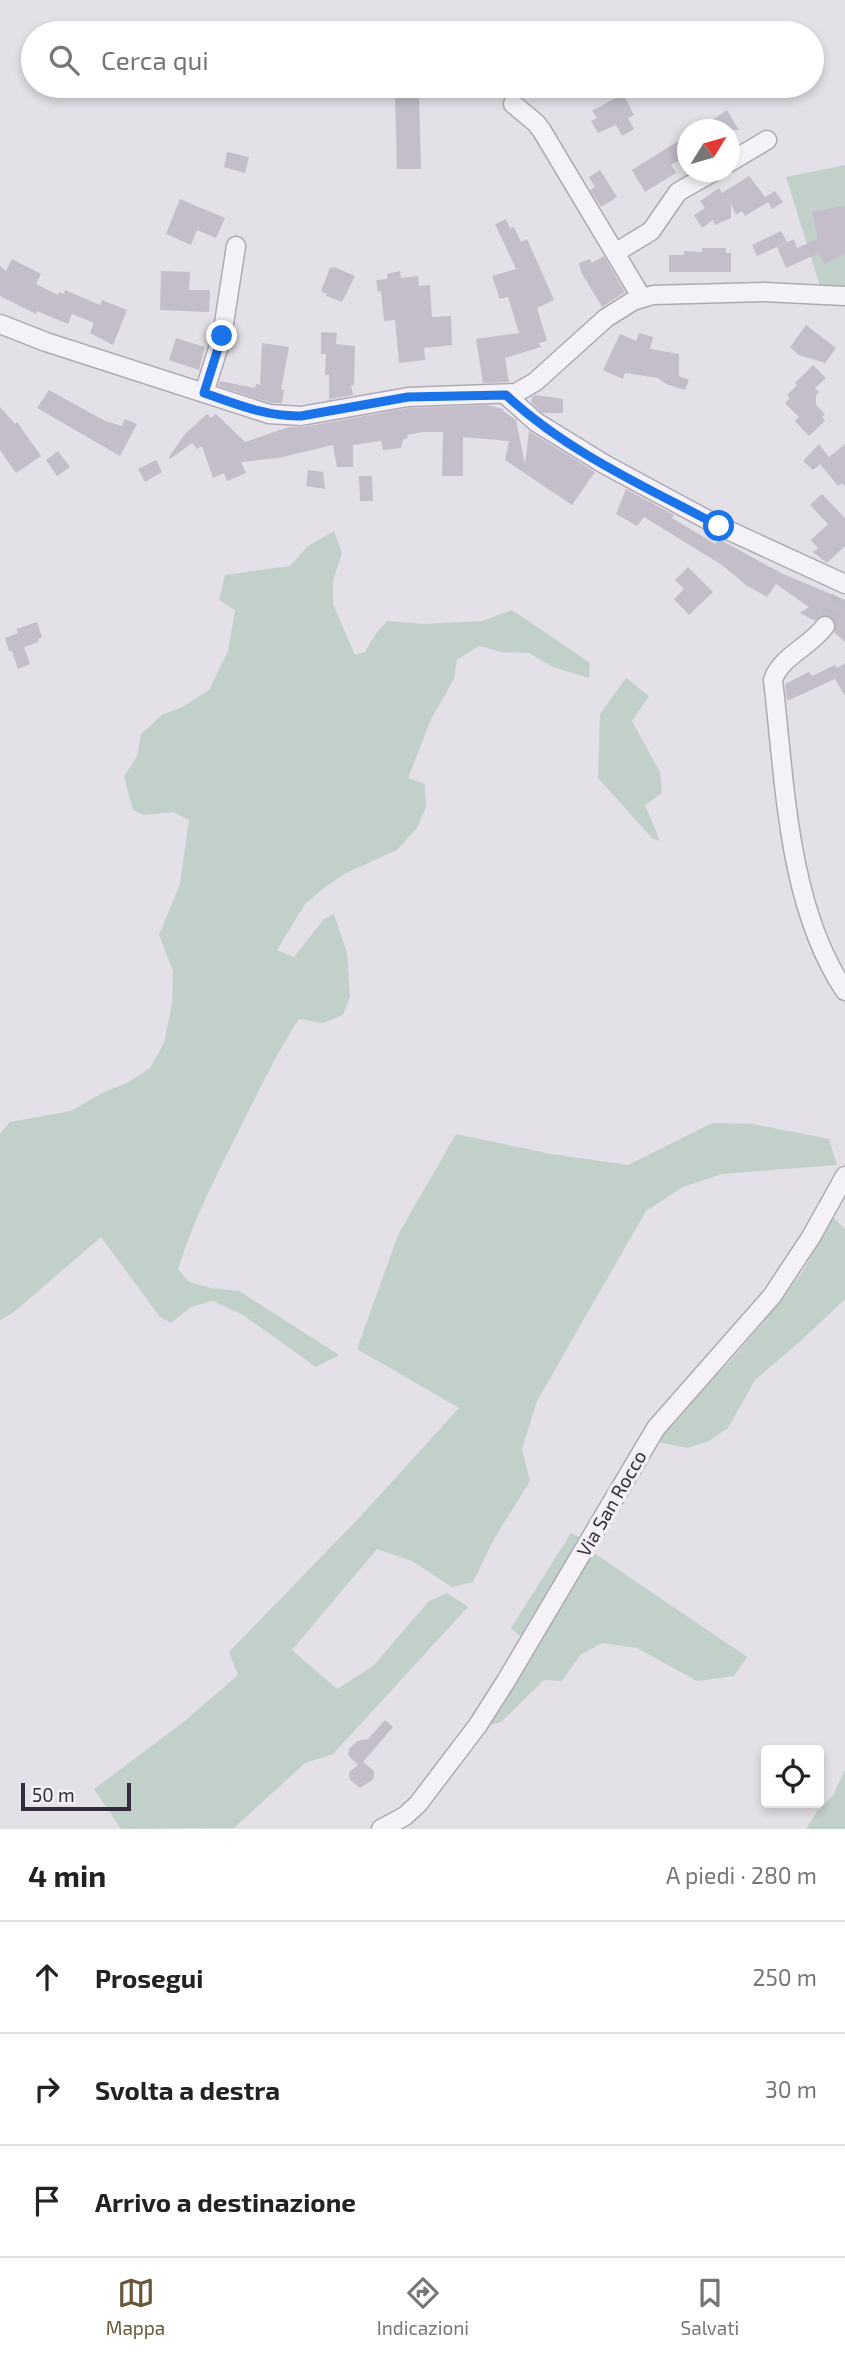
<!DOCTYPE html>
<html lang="it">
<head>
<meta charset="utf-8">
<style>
  body { margin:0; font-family:"Exo 2",sans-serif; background:#f6f6f6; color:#222 }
  .controls { position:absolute; right:21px; bottom:21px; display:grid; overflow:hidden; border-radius:7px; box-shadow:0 4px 10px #0003 }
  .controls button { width:63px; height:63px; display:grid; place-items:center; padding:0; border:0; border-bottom:2px solid #e0e0e0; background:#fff; color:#222; font:35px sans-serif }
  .compass { position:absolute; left:677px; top:119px; width:63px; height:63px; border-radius:50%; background:#fff; box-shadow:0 4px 10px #0003; rotate:53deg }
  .scale { position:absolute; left:21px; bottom:18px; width:110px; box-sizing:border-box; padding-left:7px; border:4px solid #332b3d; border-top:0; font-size:19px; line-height:24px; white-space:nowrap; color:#332b3d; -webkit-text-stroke:5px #f2eff5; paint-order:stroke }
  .stop { position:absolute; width:21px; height:21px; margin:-16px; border:5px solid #1a73e8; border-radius:50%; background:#fff }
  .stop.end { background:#1a73e8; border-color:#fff; box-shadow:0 2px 7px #0008 }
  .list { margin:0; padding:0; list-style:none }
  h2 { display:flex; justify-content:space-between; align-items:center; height:91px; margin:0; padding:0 28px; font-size:30px }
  h2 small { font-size:23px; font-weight:400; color:#767676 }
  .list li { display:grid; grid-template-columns:46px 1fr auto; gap:21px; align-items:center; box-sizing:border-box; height:112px; padding:0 28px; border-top:2px solid #e0e0e0 }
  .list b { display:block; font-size:26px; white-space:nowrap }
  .list em { font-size:23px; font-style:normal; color:#767676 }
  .icon { flex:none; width:38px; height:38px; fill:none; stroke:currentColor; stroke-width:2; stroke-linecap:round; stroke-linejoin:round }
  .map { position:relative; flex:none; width:845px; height:1829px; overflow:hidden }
  .search { position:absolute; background:#fff; box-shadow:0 4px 10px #0003; left:21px; right:21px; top:21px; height:77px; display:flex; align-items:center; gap:18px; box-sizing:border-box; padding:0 24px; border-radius:38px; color:#767676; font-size:26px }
  .sheet { height:427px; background:#fff }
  nav { display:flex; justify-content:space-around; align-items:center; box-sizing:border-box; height:98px; border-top:2px solid #e0e0e0; background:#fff; font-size:19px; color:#767676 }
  nav a { display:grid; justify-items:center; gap:4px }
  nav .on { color:#685838 }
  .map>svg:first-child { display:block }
  .green { fill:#c2d0ca }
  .building { fill:#c3bec9 }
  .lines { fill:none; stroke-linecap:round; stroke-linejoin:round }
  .minor-tunnel { stroke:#c0bcc5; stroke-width:18; stroke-dasharray:18 9; stroke-linecap:butt }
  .minor-casing { stroke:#aeaab4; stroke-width:21 }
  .minor { stroke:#f4f2f6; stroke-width:18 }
  .route { stroke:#1a73e8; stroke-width:9 }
  .labels { text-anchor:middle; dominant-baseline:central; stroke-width:7; stroke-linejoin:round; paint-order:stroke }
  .street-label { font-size:19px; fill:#332b3d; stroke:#f2eff5 }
</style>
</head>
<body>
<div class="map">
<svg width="845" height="1829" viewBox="0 0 845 1829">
  <rect width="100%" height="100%" fill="#e3e0e7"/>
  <path class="green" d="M 845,165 L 845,287 L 820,286 L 786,177 Z
    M 334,531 L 342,553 L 333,580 L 333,604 L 355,655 L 365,652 L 374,636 L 387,621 L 423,624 L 482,621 L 512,610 L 590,663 L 589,678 L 553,667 L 529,653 L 502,652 L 479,646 L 457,660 L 454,679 L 431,719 L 408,778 L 425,784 L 426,807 L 417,828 L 397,850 L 346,873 L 325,887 L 305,904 L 277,950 L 294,957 L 324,919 L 334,914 L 347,953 L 350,997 L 343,1015 L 323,1023 L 299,1019 C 277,1052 261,1087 243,1122 C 219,1170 194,1218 178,1269 L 189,1282 L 211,1288 L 239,1291 L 339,1355 L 316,1367 L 243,1315 L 213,1301 L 191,1307 L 171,1323 L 160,1317 L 101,1237 L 14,1312 L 0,1320 L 0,1134 L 10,1122 L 71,1111 L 102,1093 L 129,1082 L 150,1068 L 164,1043 L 172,1004 L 173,971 L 159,935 L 180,884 L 189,820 L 173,812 L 144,815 L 133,810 L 124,777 L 137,756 L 141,734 L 162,715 L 184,706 L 209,690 L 228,651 L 235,610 L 219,600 L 225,575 L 290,566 L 308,546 Z
    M 626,678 L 649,696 L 632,721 L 660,772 L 662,793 L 645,805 L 660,841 L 652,838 L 598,778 L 600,714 Z
    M 712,1123 L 753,1124 L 829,1139 L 837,1165 L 722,1174 L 683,1187 L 646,1211 L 537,1401 L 522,1449 L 530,1481 L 494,1539 L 473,1582 L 452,1587 L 412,1561 L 377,1549 L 292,1650 L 337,1689 L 373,1666 L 429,1601 L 447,1593 L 468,1607 L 333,1754 L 305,1763 L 234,1828 L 121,1829 L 94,1789 L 186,1720 L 238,1675 L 229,1652 L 359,1518 L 459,1408 L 357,1349 L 398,1235 L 456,1134 L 551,1154 L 628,1165 Z
    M 833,1217 L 845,1229 L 845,1299 L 804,1338 L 755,1380 L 728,1428 L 709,1441 L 687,1448 L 657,1442 L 693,1399 L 732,1359 L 765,1320 L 803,1271 Z
    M 571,1533 L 580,1537 L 520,1636 L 511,1628 Z
    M 591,1551 L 747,1657 L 734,1676 L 697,1681 L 637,1648 L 602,1643 L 580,1655 L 562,1681 L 544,1680 L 501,1722 L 484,1726 Z
    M 845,1770 L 845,1829 L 806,1829 L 816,1813 L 833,1795 Z"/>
  <path class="building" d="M 623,94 L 634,115 L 628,118 L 634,129 L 622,136 L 616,125 L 598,133 L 591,121 L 597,118 L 592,111 Z
    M 395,97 L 419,97 L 421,169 L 397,169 Z
    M 727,110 L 739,130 L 697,130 Z
    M 688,135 L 688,155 L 671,165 L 676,173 L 645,192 L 632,170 Z
    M 227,152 L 249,157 L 245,173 L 224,167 Z
    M 600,170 L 617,197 L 601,207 L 590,190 L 595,187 L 589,177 Z
    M 749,176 L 765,197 L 775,191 L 783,202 L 772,209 L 768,202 L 745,216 L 742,211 L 736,215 L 731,204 L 731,218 L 715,225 L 713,220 L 702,228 L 694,215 L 705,208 L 700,201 L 719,188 L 722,193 Z
    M 180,199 L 225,218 L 216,238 L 197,230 L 191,245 L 166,234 Z
    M 845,206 L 845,254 L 824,264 L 819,253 L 786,268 L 777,247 L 794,239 L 797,248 L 818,239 L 812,212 Z
    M 506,219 L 510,228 L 514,227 L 521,242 L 527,239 L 554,300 L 537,308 L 547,341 L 539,343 L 541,347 L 505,358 L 509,382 L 483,383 L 476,339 L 519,333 L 508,297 L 500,299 L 492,276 L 516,269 L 495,224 Z
    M 781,231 L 787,242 L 757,256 L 752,245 Z
    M 702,248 L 726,248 L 726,253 L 731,253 L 731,272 L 669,272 L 669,255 L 684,255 L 684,251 L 702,252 Z
    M 604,256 L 625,292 L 602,307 L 581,272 L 579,263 L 590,259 L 592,263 Z
    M 12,259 L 41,274 L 36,284 L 58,295 L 59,292 L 64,294 L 65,290 L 100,305 L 102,300 L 127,310 L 113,345 L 90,333 L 94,323 L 72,314 L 68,324 L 37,311 L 36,314 L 0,296 L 0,266 L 6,271 Z
    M 334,267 L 355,276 L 342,302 L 326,296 L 327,294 L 321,291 L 330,268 Z
    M 161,271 L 190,272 L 189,290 L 210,290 L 209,312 L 160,310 Z
    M 400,271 L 401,278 L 418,276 L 419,286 L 430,285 L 432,317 L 451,316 L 452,345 L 424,348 L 425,360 L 399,363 L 395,320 L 384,321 L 381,291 L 378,292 L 376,280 L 387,279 L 387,274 Z
    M 806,325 L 836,348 L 825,363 L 799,355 L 790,347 Z
    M 321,332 L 337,333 L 336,344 L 355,346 L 354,385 L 351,385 L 353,395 L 325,400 L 329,399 L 329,375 L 325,375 L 326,354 L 321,354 Z
    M 639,333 L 653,337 L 650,349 L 679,354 L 679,376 L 689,380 L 685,390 L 666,384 L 658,378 L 625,373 L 623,379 L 603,370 L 620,334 L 636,341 Z
    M 176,338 L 205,347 L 199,370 L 169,360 Z
    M 262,343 L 289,347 L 281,390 L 284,390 L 282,403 L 271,403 L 218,386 L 220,381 L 255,388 L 256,384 L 260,385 Z
    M 813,365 L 826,378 L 815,388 L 819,392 L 816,395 L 816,405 L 825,414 L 822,417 L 825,421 L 809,436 L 795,421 L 799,417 L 785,403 L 790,398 L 787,395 L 797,385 L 795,383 Z
    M 49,390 L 105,421 L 122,426 L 125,419 L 137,424 L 120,456 L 37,408 Z
    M 535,395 L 563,399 L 563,413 L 542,413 L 531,402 L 532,397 Z
    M 487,405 L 503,409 L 503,411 L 516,420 L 525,464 L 529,431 L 595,472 L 572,505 L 505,460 L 509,441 L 463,437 L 463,476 L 442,476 L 443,432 L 423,432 L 407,435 L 408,438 L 403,440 L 401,448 L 383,450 L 381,441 L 353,445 L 353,467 L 337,467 L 333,445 L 278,458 L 241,462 L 246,473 L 227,481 L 224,473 L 213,478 L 202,446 L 197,449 L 192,443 L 170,459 L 169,457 L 185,434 L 207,414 L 211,418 L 216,414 L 245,442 L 289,427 L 303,427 L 409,408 Z
    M 0,407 L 15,424 L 17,422 L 41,456 L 16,473 L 0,450 Z
    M 819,444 L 829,457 L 845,444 L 845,487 L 842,483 L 838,486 L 820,464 L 813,470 L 803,461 Z
    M 58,451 L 70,467 L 57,476 L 46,460 Z
    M 156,460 L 162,472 L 145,482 L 138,469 Z
    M 308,470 L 323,472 L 325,489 L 306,486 Z
    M 359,476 L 372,476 L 373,501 L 360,501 Z
    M 626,489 L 674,515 L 672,518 L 715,544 L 719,539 L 781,573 L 845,600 L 845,642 L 834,632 L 836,623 L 832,617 L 822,615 L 815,621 L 800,613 L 809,607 L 776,584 L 767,597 L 746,585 L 722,565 L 644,517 L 637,526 L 616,514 Z
    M 822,494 L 845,518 L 845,546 L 827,563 L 813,552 L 818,548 L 811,540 L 828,524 L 810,505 Z
    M 688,567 L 713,592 L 689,615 L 674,599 L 684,589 L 675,580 Z
    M 37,622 L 42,637 L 38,639 L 39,642 L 24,647 L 30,664 L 18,669 L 12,651 L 9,651 L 5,638 L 18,633 L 16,629 Z
    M 845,663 L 845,696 L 835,679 L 787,701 L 785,684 L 809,672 L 812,676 L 835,665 L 837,668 Z
    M 385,1720 L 393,1727 L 363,1762 L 374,1771 L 374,1779 L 360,1788 L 350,1780 L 349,1772 L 358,1765 L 348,1755 L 349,1749 L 357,1741 L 368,1739 Z"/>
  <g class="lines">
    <path class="minor-tunnel" d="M 825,626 L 840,598"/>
    <defs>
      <path id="minor" d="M 513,104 L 536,123 L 542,131 L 642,298
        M 730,162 L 767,140
        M 615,253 L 651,231 L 678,192 L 713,172
        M 0,324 L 46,342 L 269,414 L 301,416 L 408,397 L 516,393 L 535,382 L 606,318 L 633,301 L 653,295 L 764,292 L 845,296
        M 204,393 L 222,336 L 236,246
        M 506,395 L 536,422 L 604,464 L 719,526 L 845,584
        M 825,626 C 811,646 780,657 773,680 C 785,780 787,905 845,991
        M 381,1829 L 405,1816 L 418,1804 L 478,1725 L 506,1681 L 656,1428 L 772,1296 L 811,1237 L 845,1176"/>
    </defs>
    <use href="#minor" class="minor-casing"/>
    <use href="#minor" class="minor"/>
  </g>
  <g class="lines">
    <path class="route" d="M 222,336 L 204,393 C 236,404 267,417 301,416 L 408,397 L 506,395 C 567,452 646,487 719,526"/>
  </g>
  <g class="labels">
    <g class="street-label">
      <text transform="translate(611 1503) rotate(-60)">Via San Rocco</text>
    </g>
  </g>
</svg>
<div class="controls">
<button><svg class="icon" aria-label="locate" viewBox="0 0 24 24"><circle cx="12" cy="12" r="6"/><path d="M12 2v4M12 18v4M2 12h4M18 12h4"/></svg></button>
</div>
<svg class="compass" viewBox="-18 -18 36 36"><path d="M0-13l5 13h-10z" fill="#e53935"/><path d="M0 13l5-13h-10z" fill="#767676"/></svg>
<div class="scale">50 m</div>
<div class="stop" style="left:719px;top:526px"></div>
<div class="stop end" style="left:222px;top:336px"></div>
<div class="search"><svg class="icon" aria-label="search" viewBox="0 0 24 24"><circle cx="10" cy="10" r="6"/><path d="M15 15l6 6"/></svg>Cerca qui</div>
</div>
<section class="sheet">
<h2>4 min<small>A piedi · 280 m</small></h2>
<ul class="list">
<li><svg class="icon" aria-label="ahead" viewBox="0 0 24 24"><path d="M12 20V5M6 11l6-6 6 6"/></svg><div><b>Prosegui</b></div><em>250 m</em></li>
<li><svg class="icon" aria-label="right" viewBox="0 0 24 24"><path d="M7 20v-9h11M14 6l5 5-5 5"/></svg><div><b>Svolta a destra</b></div><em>30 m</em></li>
<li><svg class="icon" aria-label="arrive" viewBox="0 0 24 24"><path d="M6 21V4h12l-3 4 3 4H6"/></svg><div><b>Arrivo a destinazione</b></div></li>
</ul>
</section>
<nav>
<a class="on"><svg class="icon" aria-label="map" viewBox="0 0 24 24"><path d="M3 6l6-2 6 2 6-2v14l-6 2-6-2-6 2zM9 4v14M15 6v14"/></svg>Mappa</a>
<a><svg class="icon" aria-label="directions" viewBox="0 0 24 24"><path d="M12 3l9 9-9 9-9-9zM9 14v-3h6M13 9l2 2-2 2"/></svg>Indicazioni</a>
<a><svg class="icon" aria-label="saved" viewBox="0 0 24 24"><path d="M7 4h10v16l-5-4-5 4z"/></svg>Salvati</a>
</nav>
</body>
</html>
